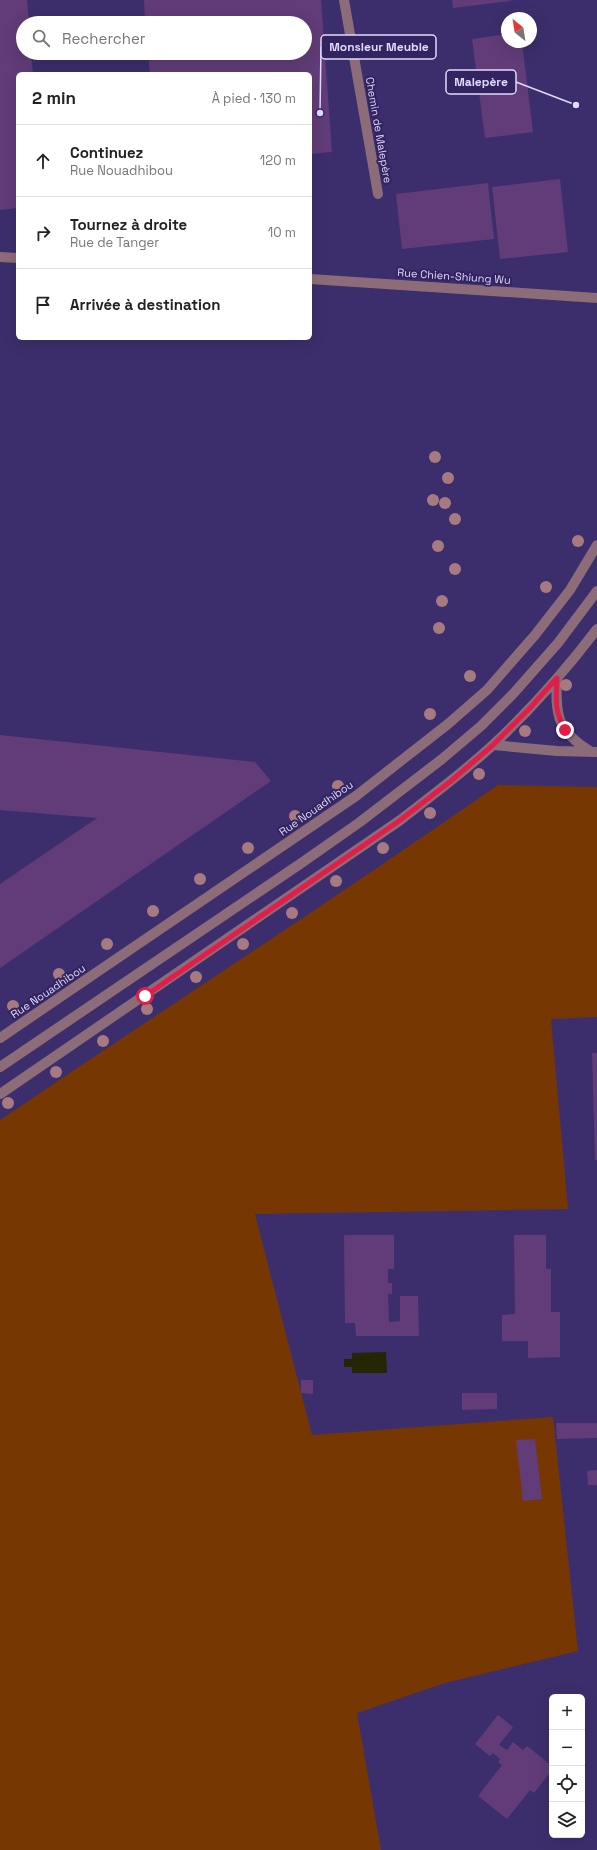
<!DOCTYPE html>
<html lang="fr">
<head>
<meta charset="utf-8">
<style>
  body { margin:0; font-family:"Space Grotesk",sans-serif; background:#f6f6f6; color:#222 }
  .controls { position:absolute; right:12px; bottom:12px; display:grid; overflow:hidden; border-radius:6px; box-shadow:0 4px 16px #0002 }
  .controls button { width:36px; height:36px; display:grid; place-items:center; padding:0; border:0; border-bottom:1px solid #e0e0e0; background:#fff; color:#222; font:20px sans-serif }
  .compass { position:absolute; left:501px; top:12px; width:36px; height:36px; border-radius:50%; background:#fff; box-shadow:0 4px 16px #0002; rotate:330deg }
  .stop { position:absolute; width:12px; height:12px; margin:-9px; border:3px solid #e11d48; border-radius:50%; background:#fff }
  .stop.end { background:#e11d48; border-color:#fff; box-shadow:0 1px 4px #0008 }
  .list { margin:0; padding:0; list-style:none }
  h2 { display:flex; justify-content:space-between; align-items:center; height:52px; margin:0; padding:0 16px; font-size:17px }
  h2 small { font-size:13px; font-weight:400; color:#767676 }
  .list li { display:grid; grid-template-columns:26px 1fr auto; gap:12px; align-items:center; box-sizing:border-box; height:72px; padding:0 16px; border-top:1px solid #e0e0e0 }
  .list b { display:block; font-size:15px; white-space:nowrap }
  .list p { margin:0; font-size:13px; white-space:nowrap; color:#767676 }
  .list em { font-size:13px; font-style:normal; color:#767676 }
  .icon { flex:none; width:22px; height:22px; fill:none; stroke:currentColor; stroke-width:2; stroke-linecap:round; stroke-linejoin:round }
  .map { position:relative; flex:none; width:597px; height:1850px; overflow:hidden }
  .search { position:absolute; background:#fff; box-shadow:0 4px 16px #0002; left:16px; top:16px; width:296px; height:44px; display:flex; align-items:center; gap:10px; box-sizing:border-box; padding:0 14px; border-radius:22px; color:#767676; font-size:15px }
  .panel { position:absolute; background:#fff; box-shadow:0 4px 16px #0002; left:16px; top:72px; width:296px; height:268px; border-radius:6px }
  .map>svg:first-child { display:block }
  .green { fill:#773703 }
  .water { fill:#242503 }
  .building { fill:#613c78 }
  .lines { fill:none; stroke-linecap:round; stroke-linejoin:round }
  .minor { stroke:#8d6c7a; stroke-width:10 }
  .tree { fill:#a67a80 }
  .route { stroke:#e11d48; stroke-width:5 }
  .labels { text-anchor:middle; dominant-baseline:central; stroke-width:4; stroke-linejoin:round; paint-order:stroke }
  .street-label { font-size:11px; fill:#dfdbfa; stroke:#332360 }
  .leader { fill:none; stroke:#dfdbfa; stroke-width:1.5 }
  .callout-dot { fill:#dfdbfa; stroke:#332360; stroke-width:1.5 }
  .callout { fill:#332360; stroke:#dfdbfa; stroke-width:1.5 }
  .callout-label { font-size:12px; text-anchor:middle; font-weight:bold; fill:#dfdbfa }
</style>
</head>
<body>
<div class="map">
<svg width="597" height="1850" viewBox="0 0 597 1850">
  <rect width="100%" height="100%" fill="#3c2e6c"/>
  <path class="green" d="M 498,785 L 597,787 L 597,1017 L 551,1019 L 568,1209 L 255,1214 L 312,1435 L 553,1417 L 578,1651 L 445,1683 L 357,1713 L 381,1850 L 0,1850 L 0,1120 C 166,1008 334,899 498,785 Z"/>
  <path class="water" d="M 386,1352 L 387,1373 L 352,1373 L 352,1367 L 344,1367 L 344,1359 L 352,1359 L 352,1353 Z"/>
  <path class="building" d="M 0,0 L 27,0 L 29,23 L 23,23 L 23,53 L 31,53 L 33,74 L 18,74 L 18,208 L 0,210 Z
    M 144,0 L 321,0 L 332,152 L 310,154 L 310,74 L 150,74 L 148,53 L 305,53 L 305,23 L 145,23 Z
    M 452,0 L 511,0 L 511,1 L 453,8 Z
    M 507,34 L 507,42 L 522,42 L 533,132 L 485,138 L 472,39 Z
    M 560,179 L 568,252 L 500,259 L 492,187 Z
    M 488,183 L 494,239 L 402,249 L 396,194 Z
    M 0,735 L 255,762 L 271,781 L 0,968 L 0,884 L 97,818 L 0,810 Z
    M 592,1053 L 597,1053 L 597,1160 L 595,1160 Z
    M 344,1235 L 394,1235 L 394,1269 L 388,1269 L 388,1283 L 392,1283 L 392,1294 L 388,1294 L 389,1322 L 400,1321 L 400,1296 L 418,1296 L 419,1336 L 356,1336 L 355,1323 L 345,1323 Z
    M 514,1235 L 546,1235 L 546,1269 L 551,1269 L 551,1312 L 560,1312 L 560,1357 L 528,1358 L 528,1341 L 502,1341 L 502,1315 L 515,1314 Z
    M 301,1380 L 313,1380 L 313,1394 L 301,1393 Z
    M 462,1393 L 497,1393 L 497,1409 L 462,1410 Z
    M 556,1423 L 597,1423 L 597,1438 L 557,1439 Z
    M 535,1439 L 542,1499 L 523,1501 L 516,1440 Z
    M 597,1470 L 597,1485 L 588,1485 L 587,1471 Z
    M 498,1715 L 513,1727 L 499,1745 L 507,1750 L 513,1742 L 523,1750 L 527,1746 L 552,1766 L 552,1770 L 534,1793 L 530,1790 L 507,1819 L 478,1796 L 502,1765 L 498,1762 L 500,1759 L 493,1753 L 490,1756 L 475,1744 Z"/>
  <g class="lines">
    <path class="minor" d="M 344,0 L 378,194
      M 0,257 L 18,258
      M 310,279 L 597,298
      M 557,678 C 555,714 557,731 590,751
      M 493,745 L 557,751 L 597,752
      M 0,1038 L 356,796 L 448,724 L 487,690 L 535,635 L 570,590 L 597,545
      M 0,1067 L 300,864 L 360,822 L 442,759 L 481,726 L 513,694 L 558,643 L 597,591
      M 0,1094 L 399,821 C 431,796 464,772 494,744 C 531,709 566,670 597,629"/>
  </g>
  <g class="tree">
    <circle cx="435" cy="457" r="6"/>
    <circle cx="448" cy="478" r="6"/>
    <circle cx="433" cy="500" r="6"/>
    <circle cx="445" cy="503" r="6"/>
    <circle cx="455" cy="519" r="6"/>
    <circle cx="578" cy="541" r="6"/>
    <circle cx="438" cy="546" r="6"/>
    <circle cx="455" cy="569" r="6"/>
    <circle cx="546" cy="587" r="6"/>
    <circle cx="442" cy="601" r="6"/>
    <circle cx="439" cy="628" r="6"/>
    <circle cx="470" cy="676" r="6"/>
    <circle cx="566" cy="685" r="6"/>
    <circle cx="430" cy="714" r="6"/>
    <circle cx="525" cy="731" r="6"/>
    <circle cx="479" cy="774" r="6"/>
    <circle cx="338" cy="786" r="6"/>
    <circle cx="430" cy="813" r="6"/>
    <circle cx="295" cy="816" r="6"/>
    <circle cx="248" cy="848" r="6"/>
    <circle cx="383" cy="848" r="6"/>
    <circle cx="200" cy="879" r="6"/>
    <circle cx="336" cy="881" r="6"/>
    <circle cx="153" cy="911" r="6"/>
    <circle cx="292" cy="913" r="6"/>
    <circle cx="107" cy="944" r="6"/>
    <circle cx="243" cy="944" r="6"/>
    <circle cx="59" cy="974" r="6"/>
    <circle cx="196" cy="977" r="6"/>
    <circle cx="13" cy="1006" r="6"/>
    <circle cx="147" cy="1009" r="6"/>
    <circle cx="103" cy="1041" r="6"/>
    <circle cx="56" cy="1072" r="6"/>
    <circle cx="8" cy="1103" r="6"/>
  </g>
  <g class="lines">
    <path class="route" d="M 145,996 L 399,821 L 451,781 L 493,745 L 529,709 L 557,678 C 556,701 554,709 565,730"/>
  </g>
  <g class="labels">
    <g class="street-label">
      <text transform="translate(379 130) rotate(80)">Chemin de Malepère</text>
      <text transform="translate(454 276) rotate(4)">Rue Chien-Shiung Wu</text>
      <text transform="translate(316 808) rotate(-35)">Rue Nouadhibou</text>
      <text transform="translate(48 991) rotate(-34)">Rue Nouadhibou</text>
    </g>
  </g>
  <path class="leader" d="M320 113L321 47M576 105L516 82"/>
  <g class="callout-dot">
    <circle cx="320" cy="113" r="4"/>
    <circle cx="576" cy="105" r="4"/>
  </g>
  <g class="callout">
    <rect x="321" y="35" width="115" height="24" rx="4"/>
    <rect x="446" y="70" width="70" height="24" rx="4"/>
  </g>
  <g class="callout-label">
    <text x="379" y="51">Monsieur Meuble</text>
    <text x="481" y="86">Malepère</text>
  </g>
</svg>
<div class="controls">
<button>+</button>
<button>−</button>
<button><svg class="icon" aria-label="locate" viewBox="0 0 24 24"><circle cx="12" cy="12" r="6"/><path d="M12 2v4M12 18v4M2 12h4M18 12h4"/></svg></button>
<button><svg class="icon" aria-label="layers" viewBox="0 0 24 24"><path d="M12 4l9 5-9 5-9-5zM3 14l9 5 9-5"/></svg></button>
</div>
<svg class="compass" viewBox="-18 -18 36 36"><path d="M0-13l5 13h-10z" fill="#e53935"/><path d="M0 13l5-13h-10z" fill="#767676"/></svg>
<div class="stop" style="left:145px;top:996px"></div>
<div class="stop end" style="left:565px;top:730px"></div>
<div class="search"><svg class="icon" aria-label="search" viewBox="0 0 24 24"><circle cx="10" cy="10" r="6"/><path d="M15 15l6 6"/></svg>Rechercher</div>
<section class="panel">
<h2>2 min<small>À pied · 130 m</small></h2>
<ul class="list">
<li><svg class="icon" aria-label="ahead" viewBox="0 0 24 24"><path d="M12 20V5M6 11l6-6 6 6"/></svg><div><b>Continuez</b><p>Rue Nouadhibou</p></div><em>120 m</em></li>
<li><svg class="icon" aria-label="right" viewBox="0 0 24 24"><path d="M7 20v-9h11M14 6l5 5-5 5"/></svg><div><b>Tournez à droite</b><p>Rue de Tanger</p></div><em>10 m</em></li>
<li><svg class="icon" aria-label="arrive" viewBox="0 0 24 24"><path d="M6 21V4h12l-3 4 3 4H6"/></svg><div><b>Arrivée à destination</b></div></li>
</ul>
</section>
</div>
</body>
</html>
